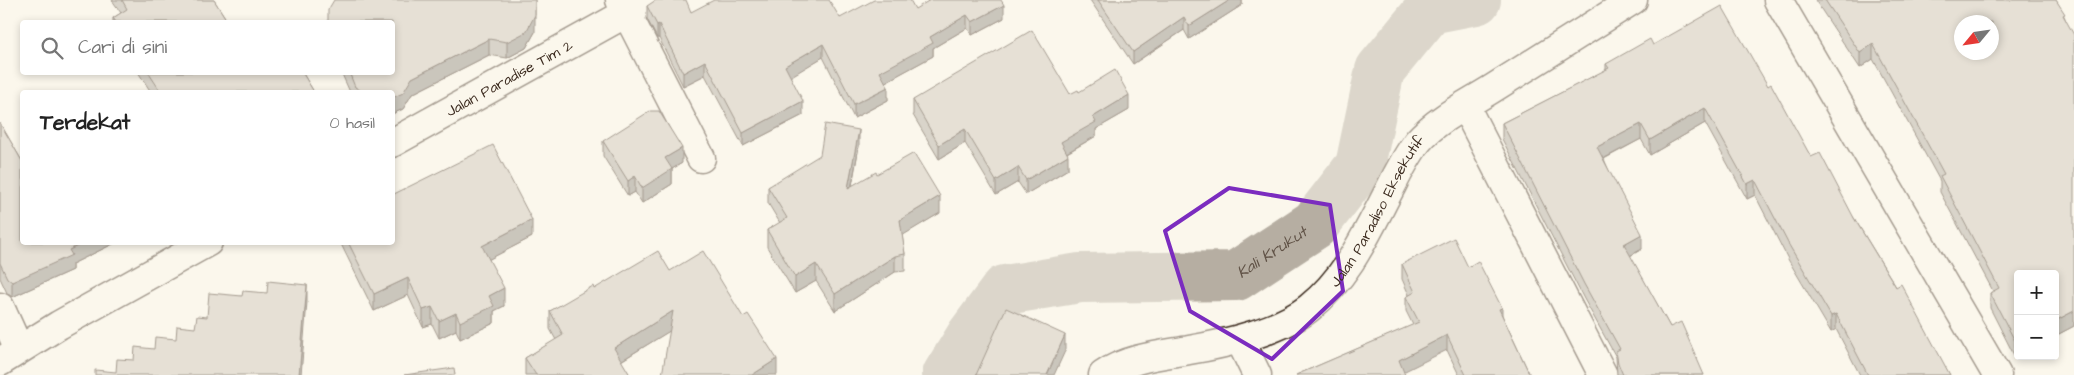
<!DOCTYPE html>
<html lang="id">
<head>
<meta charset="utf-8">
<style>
  body { margin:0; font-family:"Architects Daughter",sans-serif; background:#f2f2f2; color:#222 }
  .controls { position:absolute; right:15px; bottom:15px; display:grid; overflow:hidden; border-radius:5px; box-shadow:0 2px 8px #0003 }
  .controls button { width:45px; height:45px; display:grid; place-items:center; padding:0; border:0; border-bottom:1px solid #e0e0e0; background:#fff; color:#222; font:25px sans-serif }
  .compass { position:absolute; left:1954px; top:15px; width:45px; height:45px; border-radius:50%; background:#fff; box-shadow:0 2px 8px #0003; rotate:241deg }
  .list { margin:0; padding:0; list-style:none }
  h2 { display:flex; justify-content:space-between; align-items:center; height:65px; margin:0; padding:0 20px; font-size:21px }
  h2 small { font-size:16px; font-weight:400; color:#767676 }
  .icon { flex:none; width:28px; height:28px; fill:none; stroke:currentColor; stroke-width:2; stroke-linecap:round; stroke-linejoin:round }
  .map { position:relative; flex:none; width:2074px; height:375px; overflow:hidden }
  .search { position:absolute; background:#fff; box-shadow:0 2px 8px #0003; left:20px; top:20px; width:375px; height:55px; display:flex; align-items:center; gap:12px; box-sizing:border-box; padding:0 18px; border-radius:5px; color:#767676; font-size:19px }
  .panel { position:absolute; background:#fff; box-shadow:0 2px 8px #0003; left:20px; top:90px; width:375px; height:155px; border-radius:5px }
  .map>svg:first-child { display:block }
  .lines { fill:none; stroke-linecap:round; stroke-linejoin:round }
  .river { stroke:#b6aea2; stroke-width:50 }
  .street-casing { stroke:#3b2a1e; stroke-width:31 }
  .street { stroke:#fbf7ec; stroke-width:28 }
  .wall { fill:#afa99f; stroke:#3b2a1e }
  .shaded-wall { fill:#8f8982; stroke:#3b2a1e }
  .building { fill:#ccc4b9; stroke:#3b2a1e; fill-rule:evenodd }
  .marked { fill:none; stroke:#7b2cbf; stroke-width:4; stroke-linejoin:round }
  .labels { text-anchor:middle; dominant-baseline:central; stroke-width:4.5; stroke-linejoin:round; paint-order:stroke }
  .street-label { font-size:15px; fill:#3b2a1e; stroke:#fbf7ec }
  .water-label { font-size:16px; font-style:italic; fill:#605246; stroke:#fbf7ec }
</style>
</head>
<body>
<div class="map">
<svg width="2074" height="375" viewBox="0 0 2074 375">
  <rect width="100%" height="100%" fill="#fbf7ec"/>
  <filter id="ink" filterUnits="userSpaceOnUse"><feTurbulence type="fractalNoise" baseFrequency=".02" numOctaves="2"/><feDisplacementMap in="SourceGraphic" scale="10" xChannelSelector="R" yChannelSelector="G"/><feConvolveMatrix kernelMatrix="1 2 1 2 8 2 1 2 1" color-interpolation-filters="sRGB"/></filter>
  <g filter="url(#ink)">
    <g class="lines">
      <path class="river" id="s1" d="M 947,375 L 971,336 L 1005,290 L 1080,278 L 1236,276 L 1315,224 L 1360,166 L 1380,70 L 1430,9 L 1476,0"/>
      <defs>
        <g id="street">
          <path d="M 620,0 L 701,158"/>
          <path d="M 1778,0 L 1997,375"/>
          <path d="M 1465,106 L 1603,375"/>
          <path id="s2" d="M 392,143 L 650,0"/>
          <path d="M 0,307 L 19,349"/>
          <path d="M 1240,340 L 1257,375"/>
          <path d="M 0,362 L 59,325 L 208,242"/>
          <path id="s3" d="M 1103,375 C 1128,358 1160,355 1189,350 C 1225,344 1280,331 1309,308 C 1349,276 1368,230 1391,187 C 1399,171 1407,155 1418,141 C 1438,118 1470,103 1495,87 C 1541,58 1587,29 1633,0"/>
        </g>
      </defs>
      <use href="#street" class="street-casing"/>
      <use href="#street" class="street"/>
    </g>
    <path class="wall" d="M 112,0 L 214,0 L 228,22 L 113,22 L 113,18 L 121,13 Z
      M 334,0 L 535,32 L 526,48 L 507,58 L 489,55 L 412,94 L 403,109 L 392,114 L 392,92 L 350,92 L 341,72 L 392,72 Z
      M 1090,0 L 1242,0 L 1242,5 L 1189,39 L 1184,30 L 1133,64 Z
      M 1815,0 L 2056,0 L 2065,18 L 2074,326 L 2055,336 L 2055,274 L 2015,357 L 1990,308 L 1990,293 L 1993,291 L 1940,192 L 1940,181 L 1873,59 L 1860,68 Z
      M 647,6 L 691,12 L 840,18 L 915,9 L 1004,18 L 972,35 L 967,28 L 933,48 L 933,56 L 885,82 L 888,100 L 854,118 L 823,57 L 790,76 L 803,115 L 743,146 L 705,75 L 683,86 L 659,38 L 657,38 L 647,19 Z
      M 1653,45 L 1768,86 L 1811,157 L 1854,218 L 1950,375 L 1860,375 L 1836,329 L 1831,332 L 1789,261 L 1755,195 L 1747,199 L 1705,123 L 1650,155 L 1641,139 L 1604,159 L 1642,249 L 1630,256 L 1670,327 L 1704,375 L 1617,375 L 1616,357 L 1584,299 L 1502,139 L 1502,123 L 1606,70 L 1606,64 Z
      M 138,72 L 302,72 L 314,92 L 151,92 Z
      M 1079,92 L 1129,110 L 1096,129 L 1096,136 L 1067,153 L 1068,169 L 1026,194 L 1018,182 L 996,195 L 965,143 L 939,159 L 913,115 L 913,100 L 1070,94 Z
      M 0,123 L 22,161 L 22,242 L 117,242 L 72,264 L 72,270 L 12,297 L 7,293 L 0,278 Z
      M 603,141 L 682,163 L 672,169 L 672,184 L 642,203 L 635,192 L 628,196 L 603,156 Z
      M 859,146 L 852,186 L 877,174 L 940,213 L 902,235 L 905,254 L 905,271 L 895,272 L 835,311 L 816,281 L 795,293 L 767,247 L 767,230 L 780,223 L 768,203 L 768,187 Z
      M 532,237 L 489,259 L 504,306 L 494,311 L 494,323 L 460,339 L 456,330 L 439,338 L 432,324 L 423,327 L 408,295 L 374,311 L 340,242 L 392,242 Z
      M 1402,264 L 1468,267 L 1502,315 L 1530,375 L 1459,375 L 1447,350 L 1296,375 L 1413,325 L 1406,311 L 1406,297 L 1409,295 L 1402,279 Z
      M 670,271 L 777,375 L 669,331 L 621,361 L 630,375 L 525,375 L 525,358 L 556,340 L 550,329 L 550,311 L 594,289 Z"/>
    <path class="shaded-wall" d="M 535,0 L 535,32 L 526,48 L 507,58 L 507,42 Z
      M 1230,0 L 1242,0 L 1242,5 L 1189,39 L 1189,26 Z
      M 1004,5 L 1004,18 L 972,35 L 972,22 Z
      M 967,15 L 967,28 L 933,48 L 933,56 L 880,85 L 880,72 L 930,37 Z
      M 1184,17 L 1184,30 L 1133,64 L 1133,52 Z
      M 659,24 L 659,38 L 657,38 L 657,25 Z
      M 489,39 L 489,55 L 412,94 L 403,109 L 392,114 L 392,98 L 412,78 Z
      M 823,44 L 823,57 L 785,80 L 785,66 Z
      M 1873,44 L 1873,59 L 1860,68 L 1860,53 Z
      M 705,61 L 705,75 L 683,86 L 683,73 Z
      M 888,87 L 888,100 L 854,118 L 854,104 Z
      M 1129,95 L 1129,110 L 1096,129 L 1096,136 L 1061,156 L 1061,142 L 1093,117 Z
      M 803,101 L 803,115 L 743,146 L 743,133 Z
      M 1705,108 L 1705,123 L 1650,155 L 1650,140 Z
      M 1641,124 L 1641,139 L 1597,162 L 1597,147 Z
      M 965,129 L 965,143 L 939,159 L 939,145 Z
      M 859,130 L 859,146 L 848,205 L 848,188 Z
      M 682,148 L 682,163 L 672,169 L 672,184 L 642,203 L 642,188 L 665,158 Z
      M 1068,155 L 1068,169 L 1026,194 L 1026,180 Z
      M 1018,167 L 1018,182 L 996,195 L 996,181 Z
      M 635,176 L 635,192 L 628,196 L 628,181 Z
      M 1755,180 L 1755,195 L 1747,199 L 1747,184 Z
      M 940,196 L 940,213 L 900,237 L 900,220 Z
      M 532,220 L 532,237 L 482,263 L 482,246 Z
      M 1642,234 L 1642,249 L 1624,259 L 1624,244 Z
      M 85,242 L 117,242 L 72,264 L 72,270 L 12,297 L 12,282 L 69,250 Z
      M 895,256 L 895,272 L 835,311 L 835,294 Z
      M 816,264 L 816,281 L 795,293 L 795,277 Z
      M 408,278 L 408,295 L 374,311 L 374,294 Z
      M 307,285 L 307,302 L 301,375 L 299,375 Z
      M 504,288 L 504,306 L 494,311 L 494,323 L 460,339 L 460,322 L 489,296 Z
      M 432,307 L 432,324 L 423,327 L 423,310 Z
      M 1502,308 L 1502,322 L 1499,309 Z
      M 673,311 L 673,329 L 614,365 L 614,348 Z
      M 2074,311 L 2074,326 L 2055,336 L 2055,321 Z
      M 456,313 L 456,330 L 439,338 L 439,321 Z
      M 1836,314 L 1836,329 L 1831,332 L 1831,316 Z
      M 1065,335 L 1065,351 L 1054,375 L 1047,375 Z
      M 1447,335 L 1447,350 L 1399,374 L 1399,360 Z
      M 2018,340 L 2018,355 L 2015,357 L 2015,341 Z
      M 777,359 L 777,375 L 752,375 Z"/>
    <path class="building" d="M 122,0 L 214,0 L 228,22 L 116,22 L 113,18 L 127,9 Z
      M 334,0 L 535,0 L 535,15 L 526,32 L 507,42 L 489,39 L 412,78 L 403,93 L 392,98 L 392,92 L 363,92 L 355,87 L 349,72 L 392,72 L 392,22 L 328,22 L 328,10 Z
      M 656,0 L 686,0 L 691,12 L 714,0 L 829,0 L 840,18 L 874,0 L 910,0 L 915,9 L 930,0 L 1001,0 L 1004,5 L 972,22 L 967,15 L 930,37 L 933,43 L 880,72 L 888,87 L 854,104 L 823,44 L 785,66 L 803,101 L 743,133 L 705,61 L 683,73 L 659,24 L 657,25 L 647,6 Z
      M 1098,0 L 1230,0 L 1189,26 L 1184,17 L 1133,52 Z
      M 1825,0 L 2056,0 L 2065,14 L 2063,15 L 2074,35 L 2074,311 L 2055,321 L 2055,274 L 2018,274 L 2018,340 L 2015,341 L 1990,293 L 1999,288 L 1940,176 L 1944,174 L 1873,44 L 1860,53 ZM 1962,22 L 1992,22 L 1992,52 L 1962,52 Z
      M 1722,6 L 1768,86 L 1771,84 L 1811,157 L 1820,153 L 1854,218 L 1896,287 L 1901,284 L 1950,375 L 1868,375 L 1836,314 L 1831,316 L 1789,245 L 1755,180 L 1747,184 L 1705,108 L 1650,140 L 1641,124 L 1597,147 L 1642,234 L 1624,244 L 1670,327 L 1681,322 L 1704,375 L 1623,375 L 1618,363 L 1616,351 L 1620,349 L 1584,284 L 1502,123 L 1609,68 L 1606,64 L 1650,39 L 1653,45 Z
      M 1032,30 L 1070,94 L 1078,90 L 1079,92 L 1115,70 L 1129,95 L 1093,117 L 1096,122 L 1061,142 L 1068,155 L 1026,180 L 1018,167 L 996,181 L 965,129 L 939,145 L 913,100 Z
      M 148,72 L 302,72 L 314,92 L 161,92 Z
      M 650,111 L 659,111 L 682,148 L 665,158 L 672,169 L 642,188 L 635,176 L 628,181 L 603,141 Z
      M 0,123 L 22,161 L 22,242 L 85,242 L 69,250 L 72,255 L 12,282 L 7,278 L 0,263 Z
      M 825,124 L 859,130 L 848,188 L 876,172 L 877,174 L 914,153 L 940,196 L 900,220 L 905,254 L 895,256 L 835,294 L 816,264 L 795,277 L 767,230 L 787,218 L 768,187 L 820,155 Z
      M 493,145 L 532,220 L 482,246 L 504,288 L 489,296 L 494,306 L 460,322 L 456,313 L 439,321 L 432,307 L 423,310 L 408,278 L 374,294 L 348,242 L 392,242 L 392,195 Z
      M 1454,238 L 1468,267 L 1478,261 L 1502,308 L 1499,309 L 1530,375 L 1466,375 L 1447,335 L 1399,360 L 1405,375 L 1296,375 L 1419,322 L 1406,297 L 1415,292 L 1402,264 Z
      M 658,251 L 670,271 L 703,251 L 743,317 L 748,314 L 777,359 L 752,375 L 662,375 L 673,311 L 614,348 L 630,375 L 536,375 L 525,358 L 563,335 L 550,311 L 593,286 L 594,289 Z
      M 268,281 L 307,285 L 299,375 L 95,375 L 95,370 L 116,372 L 117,359 L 134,360 L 135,347 L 154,349 L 155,337 L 176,339 L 177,326 L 195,328 L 197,316 L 207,317 L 209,293 L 242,296 L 243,291 L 267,293 Z
      M 1006,308 L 1065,335 L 1047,375 L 976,375 Z
      M 454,368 L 455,375 L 404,375 Z"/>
  </g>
  <path d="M0 0H2074V375H0ZM 1229,188 L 1330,205 L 1343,291 L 1272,359 L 1190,311 L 1165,231 Z" fill="#fbf7ec" fill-opacity=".55" fill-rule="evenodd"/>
  <path class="marked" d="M 1229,188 L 1330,205 L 1343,291 L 1272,359 L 1190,311 L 1165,231 Z"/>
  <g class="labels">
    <g class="street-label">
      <text stroke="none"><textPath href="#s2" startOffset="134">Jalan Paradise Tim 2</textPath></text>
      <text stroke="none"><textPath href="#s3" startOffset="338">Jalan Paradiso Eksekutif</textPath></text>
    </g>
    <g class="water-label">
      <text stroke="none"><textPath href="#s1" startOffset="378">Kali Krukut</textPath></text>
    </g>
  </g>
</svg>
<div class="controls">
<button>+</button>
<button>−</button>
</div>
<svg class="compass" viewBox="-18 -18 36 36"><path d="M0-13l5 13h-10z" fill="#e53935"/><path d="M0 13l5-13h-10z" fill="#767676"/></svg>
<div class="search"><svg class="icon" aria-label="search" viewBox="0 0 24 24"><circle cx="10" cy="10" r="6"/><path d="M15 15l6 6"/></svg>Cari di sini</div>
<section class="panel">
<h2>Terdekat<small>0 hasil</small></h2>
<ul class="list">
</ul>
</section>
</div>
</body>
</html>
